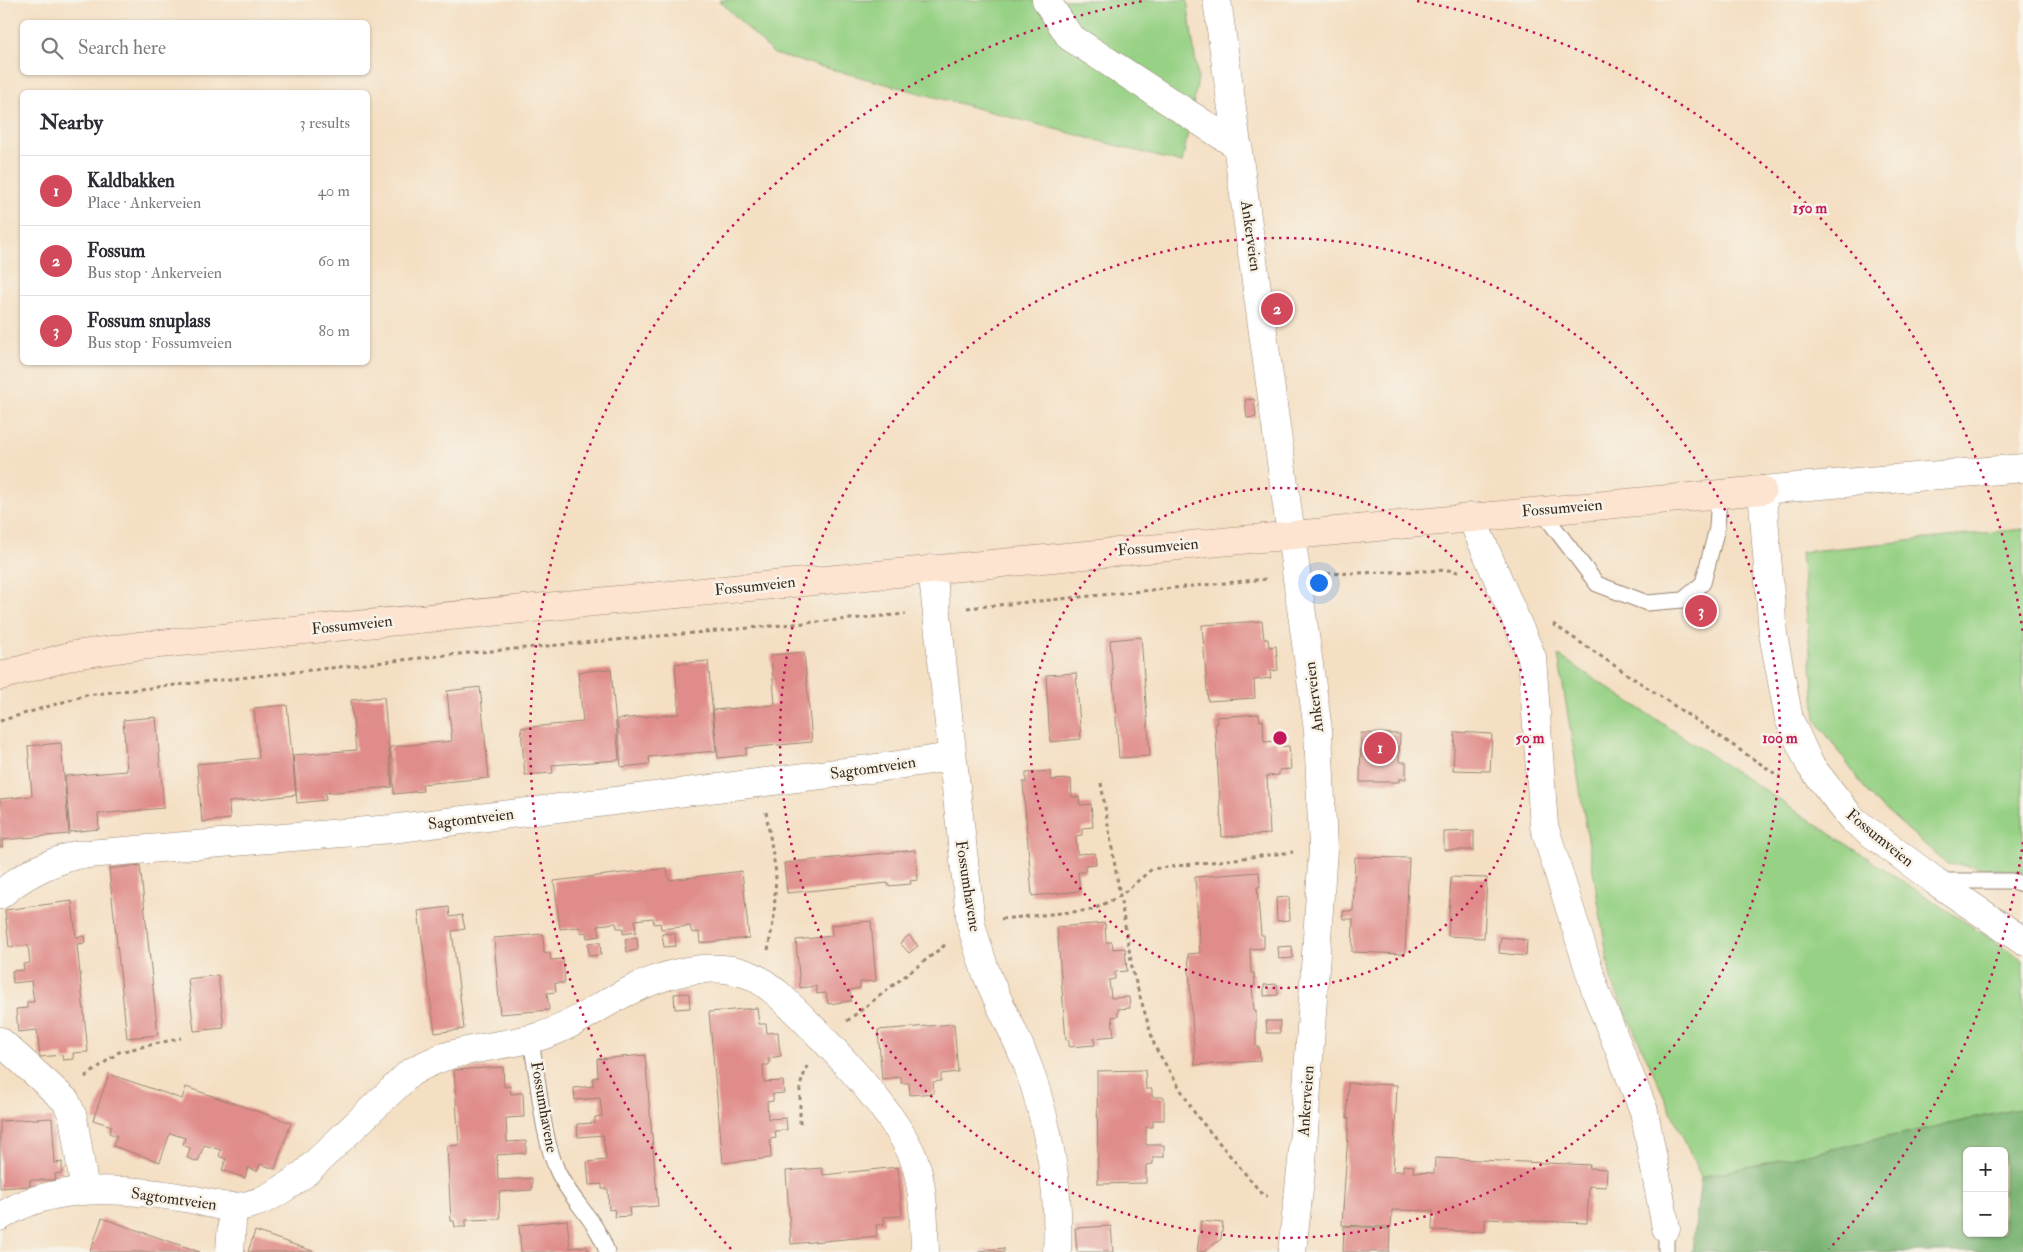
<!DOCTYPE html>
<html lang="en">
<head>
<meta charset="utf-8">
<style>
  body { margin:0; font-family:"IM FELL Double Pica",serif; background:#f7f7f7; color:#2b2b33 }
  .controls { position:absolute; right:15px; bottom:15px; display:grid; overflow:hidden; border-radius:8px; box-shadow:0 1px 4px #0004 }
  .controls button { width:45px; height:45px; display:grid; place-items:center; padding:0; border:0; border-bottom:1px solid #e1e1e2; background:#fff; color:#2b2b33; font:25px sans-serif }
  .you { position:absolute; left:1318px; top:582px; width:18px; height:18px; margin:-12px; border:4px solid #fff; border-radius:50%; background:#1a73e8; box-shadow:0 0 0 8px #1a73e833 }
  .badge { display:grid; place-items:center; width:32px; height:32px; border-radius:50%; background:#d1495b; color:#fff; font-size:16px; font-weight:700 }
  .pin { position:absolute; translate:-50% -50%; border:2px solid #fff; box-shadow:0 1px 5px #0006 }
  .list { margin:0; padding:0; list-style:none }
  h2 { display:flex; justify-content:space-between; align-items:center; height:65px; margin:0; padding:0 20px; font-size:21px }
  h2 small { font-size:16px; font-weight:400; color:#7c7c81 }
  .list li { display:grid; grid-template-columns:32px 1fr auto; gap:15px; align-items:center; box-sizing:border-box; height:70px; padding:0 20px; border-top:1px solid #e1e1e2 }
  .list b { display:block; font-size:19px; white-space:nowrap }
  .list p { margin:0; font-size:16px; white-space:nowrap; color:#7c7c81 }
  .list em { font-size:16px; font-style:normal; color:#7c7c81 }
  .icon { flex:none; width:28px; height:28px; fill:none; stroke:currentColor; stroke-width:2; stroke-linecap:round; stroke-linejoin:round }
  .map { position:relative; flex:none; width:2023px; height:1252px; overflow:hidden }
  .search { position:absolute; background:#fff; box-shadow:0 1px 4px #0004; left:20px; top:20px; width:350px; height:55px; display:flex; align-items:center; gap:12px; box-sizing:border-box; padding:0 18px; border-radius:8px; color:#7c7c81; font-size:19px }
  .panel { position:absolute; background:#fff; box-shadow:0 1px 4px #0004; left:20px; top:90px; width:350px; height:275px; border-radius:8px }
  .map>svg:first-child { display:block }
  .green { fill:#97d185; stroke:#697e52 }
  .forest { fill:#79b372; stroke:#5a6e48; fill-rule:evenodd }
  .building { fill:#e08c8a }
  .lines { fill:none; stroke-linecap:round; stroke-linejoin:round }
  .lane-casing { stroke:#988470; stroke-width:17 }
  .street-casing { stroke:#988470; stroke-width:29 }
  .secondary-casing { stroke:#988470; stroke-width:29 }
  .path { stroke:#988470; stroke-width:3; stroke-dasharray:4 4; stroke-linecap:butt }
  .lane { stroke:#fff; stroke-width:15 }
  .street { stroke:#fff; stroke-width:28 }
  .secondary { stroke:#fde4d1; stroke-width:28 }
  .ring { fill:none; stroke:#c2185b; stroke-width:2.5; stroke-dasharray:2.5 5 }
  .labels { text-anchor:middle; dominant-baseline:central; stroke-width:5; stroke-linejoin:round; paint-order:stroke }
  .street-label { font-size:16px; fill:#3b2a1e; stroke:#f7f3e8 }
  .centre { fill:#c2185b; stroke:#f7f3e8; stroke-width:2.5 }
  .ring-label { font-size:15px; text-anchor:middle; font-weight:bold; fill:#c2185b; stroke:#f7f3e8; stroke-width:5; stroke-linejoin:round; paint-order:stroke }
</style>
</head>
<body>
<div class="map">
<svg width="2023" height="1252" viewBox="0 0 2023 1252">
  <rect width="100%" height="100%" fill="#f7f3e8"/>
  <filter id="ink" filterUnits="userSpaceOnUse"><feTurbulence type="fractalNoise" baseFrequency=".02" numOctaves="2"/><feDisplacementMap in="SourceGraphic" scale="10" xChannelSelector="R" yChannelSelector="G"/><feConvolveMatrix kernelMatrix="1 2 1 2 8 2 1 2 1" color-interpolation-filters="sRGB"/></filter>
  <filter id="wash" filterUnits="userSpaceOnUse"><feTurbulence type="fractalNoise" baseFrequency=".0096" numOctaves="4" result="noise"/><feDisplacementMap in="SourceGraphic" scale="20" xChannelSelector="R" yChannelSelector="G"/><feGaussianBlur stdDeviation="1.12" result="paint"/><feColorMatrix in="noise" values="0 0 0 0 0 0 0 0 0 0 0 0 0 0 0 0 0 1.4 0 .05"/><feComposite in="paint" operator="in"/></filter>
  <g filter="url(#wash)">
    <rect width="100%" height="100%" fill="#f4dfc3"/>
    <path class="green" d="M 719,0 L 1187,0 L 1198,79 L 1182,163 L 774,54 Z
      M 2023,529 L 2023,872 L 1947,864 L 1871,797 L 1816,720 L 1801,552 Z
      M 1558,655 L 2023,960 L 2023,1108 L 1701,1177 L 1611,980 Z"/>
    <path class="forest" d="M 2023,1108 L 2023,1252 L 1690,1252 L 1692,1251 L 1701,1177 ZM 1967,1151 L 2004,1151 L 2004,1233 L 1967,1233 Z"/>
    <g id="blocks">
      <path class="building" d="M 1254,399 L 1256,417 L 1247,418 L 1245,400 Z
        M 1262,621 L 1264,639 L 1268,639 L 1269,647 L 1276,646 L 1278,670 L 1270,671 L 1271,678 L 1254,680 L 1255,698 L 1208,701 L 1202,625 Z
        M 1141,637 L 1150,756 L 1119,758 L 1110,640 Z
        M 804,652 L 812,742 L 746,748 L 746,755 L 718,758 L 713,710 L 775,705 L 771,655 Z
        M 708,661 L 716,751 L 649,757 L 650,764 L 621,767 L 617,719 L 679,714 L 675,664 Z
        M 611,669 L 619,760 L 552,765 L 553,773 L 525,775 L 521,728 L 583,722 L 578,672 Z
        M 1076,673 L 1081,739 L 1050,742 L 1046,675 Z
        M 480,687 L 489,778 L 422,784 L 423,791 L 394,794 L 390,747 L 452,741 L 447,691 Z
        M 384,697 L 392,787 L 325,793 L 326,800 L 297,803 L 293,755 L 356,750 L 351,700 Z
        M 287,705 L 296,795 L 229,802 L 230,819 L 202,822 L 197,764 L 259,758 L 254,708 Z
        M 1259,714 L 1260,721 L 1263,720 L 1264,742 L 1276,741 L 1277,747 L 1289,746 L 1291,769 L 1279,770 L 1279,775 L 1267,776 L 1270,834 L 1222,837 L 1215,723 L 1217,723 L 1216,717 Z
        M 156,717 L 164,808 L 98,814 L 99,829 L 70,832 L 65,776 L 127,771 L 123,720 Z
        M 1455,732 L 1492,734 L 1490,771 L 1453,770 Z
        M 1361,733 L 1400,734 L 1399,762 L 1406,762 L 1406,779 L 1399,779 L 1399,782 L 1360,782 Z
        M 61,743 L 69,834 L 2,840 L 3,847 L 0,847 L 0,799 L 32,796 L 28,746 Z
        M 1050,771 L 1051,780 L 1071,779 L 1072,797 L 1079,797 L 1080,805 L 1091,804 L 1093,827 L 1082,828 L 1082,835 L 1076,836 L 1077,854 L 1095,853 L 1096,864 L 1085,865 L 1085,872 L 1078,872 L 1080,891 L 1032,896 L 1023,782 L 1026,782 L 1026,773 Z
        M 1474,831 L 1474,850 L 1444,850 L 1444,832 Z
        M 915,850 L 918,880 L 910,881 L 911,884 L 888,886 L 888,883 L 787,893 L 784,863 Z
        M 1355,857 L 1409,858 L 1405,954 L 1352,952 L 1353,919 L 1343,919 L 1343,911 L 1353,911 Z
        M 140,865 L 158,1035 L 127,1038 L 109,869 Z
        M 667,868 L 669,880 L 742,871 L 749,938 L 700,943 L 699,932 L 692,933 L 690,926 L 661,929 L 660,923 L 654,924 L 653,918 L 635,920 L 636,932 L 623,934 L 623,928 L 617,928 L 616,923 L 598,925 L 600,936 L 587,938 L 586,932 L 580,933 L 579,927 L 560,929 L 554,881 Z
        M 1259,872 L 1260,887 L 1257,887 L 1261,935 L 1264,935 L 1264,948 L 1250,949 L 1251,973 L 1254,973 L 1255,986 L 1252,986 L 1254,1010 L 1256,1010 L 1256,1047 L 1259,1047 L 1260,1061 L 1195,1065 L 1188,954 L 1200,953 L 1195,877 Z
        M 1451,877 L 1487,878 L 1484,938 L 1448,936 Z
        M 1289,897 L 1290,920 L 1277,921 L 1276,898 Z
        M 72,901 L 76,937 L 84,936 L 85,943 L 77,944 L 88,1052 L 73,1053 L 74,1059 L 63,1060 L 62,1055 L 40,1057 L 37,1030 L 18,1032 L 16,1009 L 27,1008 L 27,1002 L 34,1002 L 31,981 L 13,983 L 12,971 L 24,970 L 23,964 L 30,963 L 28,945 L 9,947 L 5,910 Z
        M 449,907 L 450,917 L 462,915 L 465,929 L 452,931 L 464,1029 L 435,1033 L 418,911 Z
        M 871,921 L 876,981 L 860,982 L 860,988 L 850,990 L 851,1001 L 828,1004 L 826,993 L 817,994 L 816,986 L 800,988 L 796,940 L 832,936 L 831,925 Z
        M 1105,923 L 1106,942 L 1112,942 L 1113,949 L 1125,948 L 1127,971 L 1115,972 L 1115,979 L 1109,980 L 1111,998 L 1129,997 L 1130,1008 L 1118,1009 L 1118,1016 L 1112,1017 L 1114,1036 L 1094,1038 L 1095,1045 L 1069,1047 L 1069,1040 L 1066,1040 L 1057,927 Z
        M 675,933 L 676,946 L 664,947 L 662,934 Z
        M 543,934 L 544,953 L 550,953 L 551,960 L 563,959 L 565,983 L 555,983 L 556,992 L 547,993 L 549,1010 L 500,1014 L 494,938 Z
        M 909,935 L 918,946 L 909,953 L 900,943 Z
        M 637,937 L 638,950 L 627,952 L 625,939 Z
        M 1501,937 L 1527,940 L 1526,956 L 1499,953 Z
        M 600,942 L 601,955 L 589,956 L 588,943 Z
        M 1292,946 L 1293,958 L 1279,959 L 1278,947 Z
        M 218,975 L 224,1028 L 194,1031 L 188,979 Z
        M 1277,984 L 1278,995 L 1264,996 L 1264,985 Z
        M 689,993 L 690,1008 L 675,1009 L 674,994 Z
        M 757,1008 L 759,1024 L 766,1024 L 767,1033 L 778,1032 L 779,1044 L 781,1056 L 769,1058 L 769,1065 L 763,1065 L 764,1082 L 783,1081 L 784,1093 L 773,1094 L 773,1101 L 767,1102 L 768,1119 L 786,1118 L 787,1130 L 775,1131 L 776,1138 L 770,1139 L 771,1158 L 723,1163 L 709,1012 Z
        M 1266,1021 L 1280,1021 L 1280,1033 L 1267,1033 Z
        M 954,1024 L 958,1072 L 941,1074 L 941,1081 L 933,1082 L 934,1093 L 910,1095 L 909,1083 L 901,1083 L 901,1077 L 882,1079 L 878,1030 Z
        M 645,1055 L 658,1206 L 629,1208 L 630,1216 L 615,1217 L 614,1209 L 609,1210 L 608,1189 L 602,1189 L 602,1184 L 589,1185 L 587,1162 L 606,1160 L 603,1135 L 578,1137 L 577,1124 L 595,1123 L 595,1117 L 602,1116 L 600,1098 L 575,1100 L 574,1088 L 593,1086 L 593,1078 L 598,1077 L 597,1059 Z
        M 503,1067 L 504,1087 L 510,1086 L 511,1094 L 523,1093 L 524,1117 L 506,1118 L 507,1142 L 526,1141 L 526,1153 L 497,1155 L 498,1180 L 532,1178 L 532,1190 L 499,1192 L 500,1219 L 466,1220 L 466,1227 L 455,1227 L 454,1221 L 451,1221 L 447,1146 L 459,1145 L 454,1070 Z
        M 1145,1070 L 1146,1089 L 1152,1089 L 1152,1097 L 1164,1097 L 1164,1120 L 1153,1120 L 1153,1127 L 1146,1127 L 1146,1145 L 1164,1145 L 1164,1157 L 1153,1157 L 1153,1164 L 1146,1165 L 1146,1183 L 1098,1184 L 1097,1071 Z
        M 109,1074 L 182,1099 L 186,1087 L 291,1123 L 275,1169 L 260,1164 L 257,1171 L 248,1168 L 245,1178 L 222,1170 L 226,1159 L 219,1156 L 221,1150 L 204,1145 L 198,1162 L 187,1158 L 190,1148 L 183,1145 L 185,1138 L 170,1133 L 160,1162 L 113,1146 L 117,1136 L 109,1133 L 112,1126 L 93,1120 Z
        M 1348,1083 L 1397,1085 L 1393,1171 L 1403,1171 L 1403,1165 L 1414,1166 L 1413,1172 L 1434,1173 L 1435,1158 L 1590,1165 L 1589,1168 L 1607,1169 L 1606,1187 L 1589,1186 L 1587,1223 L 1485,1219 L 1485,1232 L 1432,1230 L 1433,1211 L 1392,1210 L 1391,1227 L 1342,1225 L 1349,1118 L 1347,1118 Z
        M 52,1118 L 55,1163 L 62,1162 L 62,1173 L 55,1174 L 56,1180 L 30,1180 L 30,1186 L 0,1188 L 0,1121 Z
        M 898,1167 L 902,1216 L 884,1217 L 884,1224 L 876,1225 L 877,1236 L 791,1244 L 786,1171 L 822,1168 L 823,1175 Z
        M 102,1218 L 200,1252 L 90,1252 Z
        M 567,1220 L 570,1248 L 587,1246 L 588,1252 L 521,1252 L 519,1225 Z
        M 1201,1221 L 1223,1223 L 1221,1239 L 1204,1252 L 1197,1252 Z
        M 1111,1226 L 1113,1252 L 1077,1252 L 1075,1228 Z
        M 1344,1226 L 1390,1229 L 1389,1252 L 1343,1252 Z
        M 255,1231 L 315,1252 L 248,1252 Z
        M 1004,1248 L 1004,1252 L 979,1252 L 979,1251 Z"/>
    </g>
  </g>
  <g filter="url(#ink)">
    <use href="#blocks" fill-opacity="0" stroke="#988470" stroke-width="1"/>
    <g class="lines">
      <defs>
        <path id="lane" d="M 1541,510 L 1597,584 L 1647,603 L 1683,600 L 1703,583 L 1717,528 L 1719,494
          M 1939,881 L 2011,881 L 2023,884
          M 530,1038 C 540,1082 540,1129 557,1170 C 570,1200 597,1220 607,1252
          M 1666,1228 L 1666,1252"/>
        <path id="street" d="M 1046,0 L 1070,37 L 1238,146
          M 1217,0 L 1318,730 L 1323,849 L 1302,1162 L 1292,1252
          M 2023,468 L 1762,490 L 1773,634 L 1789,719 L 1810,765 L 1852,819 L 1935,881 L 2023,941
          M 1471,517 L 1532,657 L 1544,826 L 1596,992 L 1644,1111 L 1666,1228
          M 932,569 L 971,924 C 976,941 981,959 987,975 C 1000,1007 1017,1037 1029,1069 C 1049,1126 1060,1191 1057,1252
          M 0,895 C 22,875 48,863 76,855 L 391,829 L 877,768 L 951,757
          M 0,1041 L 66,1101 L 73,1117 L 85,1191
          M 0,1217 C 52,1182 126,1188 185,1198 C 205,1201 228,1211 248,1205 C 269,1200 288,1186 304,1174 L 410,1073 C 456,1045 492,1050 541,1036 C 571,1027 597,1007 625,993 C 660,975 708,960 747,974 C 759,978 768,986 778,994 C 817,1031 905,1119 917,1169 C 924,1196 924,1224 925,1252
          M 230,1252 L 233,1207"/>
        <path id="secondary" d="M 0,676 L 74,655 L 138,646 L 1762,490"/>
      </defs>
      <use href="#lane" class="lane-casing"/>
      <use href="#street" class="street-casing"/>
      <use href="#secondary" class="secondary-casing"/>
      <path class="path" d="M 1327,574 L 1452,570 L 1460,573
        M 967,608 L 1266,579
        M 1553,624 L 1780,777
        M 0,721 L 86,695 L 447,655 L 906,614
        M 1101,783 L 1133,973 L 1155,1047 L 1196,1115 L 1263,1195 L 1267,1196
        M 766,812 L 776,873 L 774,917 L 768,950
        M 1001,919 L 1092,910 L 1120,896 L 1152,869 L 1293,852
        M 847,1021 L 945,945
        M 85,1077 L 119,1052 L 181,1038
        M 800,1124 L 800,1086 L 807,1066"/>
      <use href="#lane" class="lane"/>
      <use href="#street" class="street"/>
      <use href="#secondary" class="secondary"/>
    </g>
  </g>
  <g class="ring">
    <circle cx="1280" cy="738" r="250"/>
    <circle cx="1280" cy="738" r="500"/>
    <path d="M2023 842A750 750 0 0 1 1829 1249M731 1249A750 750 0 0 1 1143 1M1417 1A750 750 0 0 1 2023 634"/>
  </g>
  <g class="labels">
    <g class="street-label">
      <text transform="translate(1251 236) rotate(82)">Ankerveien</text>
      <text transform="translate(1562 508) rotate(-5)">Fossumveien</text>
      <text transform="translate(1158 547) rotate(-5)">Fossumveien</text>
      <text transform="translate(755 586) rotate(-6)">Fossumveien</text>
      <text transform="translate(352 625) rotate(-6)">Fossumveien</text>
      <text transform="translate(1314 697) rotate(-97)">Ankerveien</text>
      <text transform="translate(873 768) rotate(-8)">Sagtomtveien</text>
      <text transform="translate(471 819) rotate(-7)">Sagtomtveien</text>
      <text transform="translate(1880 838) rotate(39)">Fossumveien</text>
      <text transform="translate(968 886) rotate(81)">Fossumhavene</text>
      <text transform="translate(1306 1101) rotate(-86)">Ankerveien</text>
      <text transform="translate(544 1107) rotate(80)">Fossumhavene</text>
      <text transform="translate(174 1199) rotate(8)">Sagtomtveien</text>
    </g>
  </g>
  <circle cx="1280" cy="738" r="8" class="centre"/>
  <g class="ring-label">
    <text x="1810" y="213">150 m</text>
    <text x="1530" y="743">50 m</text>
    <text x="1780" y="743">100 m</text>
  </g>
</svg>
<div class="controls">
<button>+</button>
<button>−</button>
</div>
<div class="you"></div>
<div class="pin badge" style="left:1380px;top:748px">1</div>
<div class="pin badge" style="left:1277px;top:309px">2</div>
<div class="pin badge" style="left:1701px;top:611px">3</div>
<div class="search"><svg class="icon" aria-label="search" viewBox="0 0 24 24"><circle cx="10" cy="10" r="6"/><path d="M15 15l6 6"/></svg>Search here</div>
<section class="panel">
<h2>Nearby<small>3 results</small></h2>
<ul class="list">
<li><span class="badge">1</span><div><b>Kaldbakken</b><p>Place · Ankerveien</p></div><em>40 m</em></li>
<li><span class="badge">2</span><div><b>Fossum</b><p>Bus stop · Ankerveien</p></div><em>60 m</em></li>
<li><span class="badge">3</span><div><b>Fossum snuplass</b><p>Bus stop · Fossumveien</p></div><em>80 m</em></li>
</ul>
</section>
</div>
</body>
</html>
